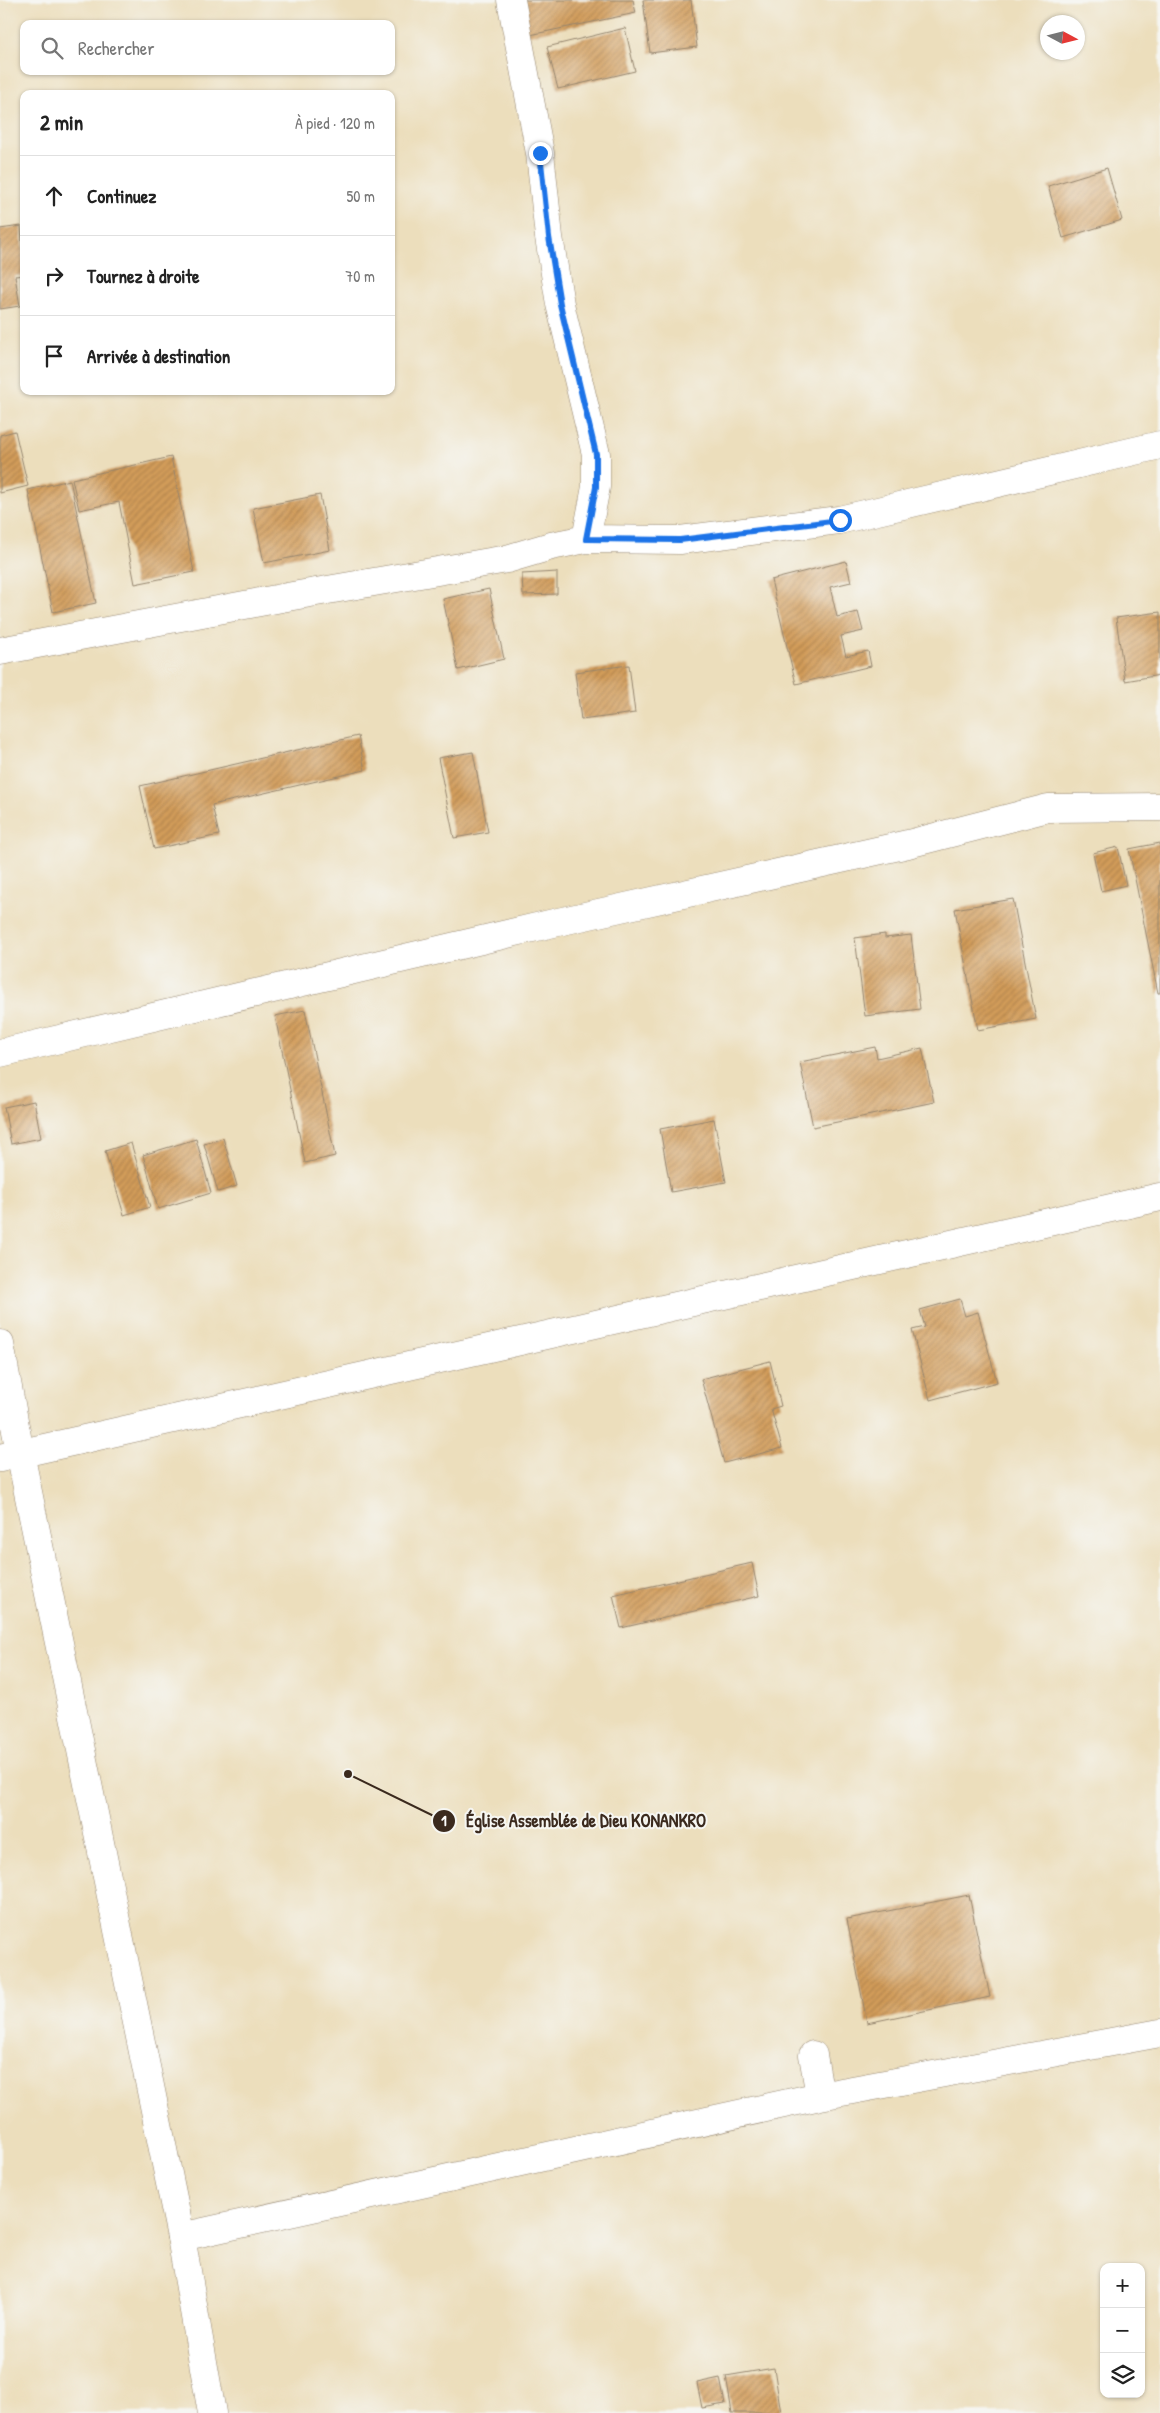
<!DOCTYPE html>
<html lang="fr">
<head>
<meta charset="utf-8">
<style>
  body { margin:0; font-family:"Patrick Hand",sans-serif; background:#f2f2f2; color:#222 }
  .controls { position:absolute; right:15px; bottom:15px; display:grid; overflow:hidden; border-radius:10px; box-shadow:0 1px 4px #0004 }
  .controls button { width:45px; height:45px; display:grid; place-items:center; padding:0; border:0; border-bottom:1px solid #e0e0e0; background:#fff; color:#222; font:25px sans-serif }
  .compass { position:absolute; left:1040px; top:15px; width:45px; height:45px; border-radius:50%; background:#fff; box-shadow:0 1px 4px #0004; rotate:97deg }
  .stop { position:absolute; width:15px; height:15px; margin:-11px; border:4px solid #1a73e8; border-radius:50%; background:#fff }
  .stop.end { background:#1a73e8; border-color:#fff; box-shadow:0 1px 5px #0008 }
  .list { margin:0; padding:0; list-style:none }
  h2 { display:flex; justify-content:space-between; align-items:center; height:65px; margin:0; padding:0 20px; font-size:21px }
  h2 small { font-size:16px; font-weight:400; color:#767676 }
  .list li { display:grid; grid-template-columns:32px 1fr auto; gap:15px; align-items:center; box-sizing:border-box; height:80px; padding:0 20px; border-top:1px solid #e0e0e0 }
  .list b { display:block; font-size:19px; white-space:nowrap }
  .list em { font-size:16px; font-style:normal; color:#767676 }
  .icon { flex:none; width:28px; height:28px; fill:none; stroke:currentColor; stroke-width:2; stroke-linecap:round; stroke-linejoin:round }
  .map { position:relative; flex:none; width:1160px; height:2413px; overflow:hidden }
  .search { position:absolute; background:#fff; box-shadow:0 1px 4px #0004; left:20px; top:20px; width:375px; height:55px; display:flex; align-items:center; gap:12px; box-sizing:border-box; padding:0 18px; border-radius:10px; color:#767676; font-size:19px }
  .panel { position:absolute; background:#fff; box-shadow:0 1px 4px #0004; left:20px; top:90px; width:375px; height:305px; border-radius:10px }
  .map>svg:first-child { display:block }
  .building { fill:url(#building-hatch) }
  .lines { fill:none; stroke-linecap:round; stroke-linejoin:round }
  .minor-casing { stroke:#94846d; stroke-width:29 }
  .tertiary-casing { stroke:#94846d; stroke-width:29 }
  .minor { stroke:#fff; stroke-width:28 }
  .tertiary { stroke:#fff; stroke-width:28 }
  .route { stroke:#1a73e8; stroke-width:6 }
  .leader { fill:none; stroke:#3b2a1e; stroke-width:2 }
  .callout-dot { fill:#3b2a1e; stroke:#f6f6f2; stroke-width:2 }
  .mark-label { font-size:15px; text-anchor:middle; font-weight:bold; fill:#fff }
  .callout-label { font-size:18px; text-anchor:middle; font-weight:bold; fill:#3b2a1e; stroke:#f6f6f2; stroke-width:4; stroke-linejoin:round; paint-order:stroke }
</style>
</head>
<body>
<div class="map">
<svg width="1160" height="2413" viewBox="0 0 1160 2413">
  <defs>
    <pattern id="building-hatch" width="6" height="6" patternUnits="userSpaceOnUse" patternTransform="scale(1.25)"><rect width="6" height="6" fill="#d29c5a"/><path d="M-1 1l2-2M0 6l6-6M5 7l2-2" fill="none" stroke="#ac7f4a"/></pattern>
  </defs>
  <rect width="100%" height="100%" fill="#f6f6f2"/>
  <filter id="ink" filterUnits="userSpaceOnUse"><feTurbulence type="fractalNoise" baseFrequency=".02" numOctaves="2"/><feDisplacementMap in="SourceGraphic" scale="10" xChannelSelector="R" yChannelSelector="G"/><feConvolveMatrix kernelMatrix="1 2 1 2 8 2 1 2 1" color-interpolation-filters="sRGB"/></filter>
  <filter id="wash" filterUnits="userSpaceOnUse"><feTurbulence type="fractalNoise" baseFrequency=".0096" numOctaves="4" result="noise"/><feDisplacementMap in="SourceGraphic" scale="20" xChannelSelector="R" yChannelSelector="G"/><feGaussianBlur stdDeviation="1.12" result="paint"/><feColorMatrix in="noise" values="0 0 0 0 0 0 0 0 0 0 0 0 0 0 0 0 0 1.4 0 .05"/><feComposite in="paint" operator="in"/></filter>
  <g filter="url(#wash)">
    <rect width="100%" height="100%" fill="#ecdebc"/>
    <g id="blocks">
      <path class="building" d="M 518,0 L 633,0 L 636,13 L 525,36 Z
        M 643,0 L 691,0 L 697,47 L 650,53 Z
        M 625,28 L 635,71 L 558,89 L 547,47 Z
        M 1107,168 L 1122,220 L 1063,238 L 1048,186 Z
        M 21,226 L 24,275 L 15,276 L 20,306 L 0,309 L 0,229 Z
        M 15,431 L 28,486 L 0,493 L 0,435 Z
        M 171,457 L 194,572 L 135,584 L 119,502 L 79,510 L 72,479 Z
        M 70,480 L 96,603 L 53,612 L 28,490 Z
        M 320,495 L 330,550 L 264,563 L 253,508 Z
        M 846,561 L 851,582 L 830,587 L 837,617 L 858,612 L 863,631 L 841,636 L 846,656 L 868,651 L 871,666 L 796,684 L 771,580 Z
        M 557,572 L 557,594 L 523,595 L 522,574 Z
        M 489,589 L 504,659 L 458,670 L 443,599 Z
        M 1160,612 L 1160,675 L 1125,681 L 1116,618 Z
        M 629,665 L 635,713 L 581,720 L 575,672 Z
        M 358,736 L 365,770 L 212,805 L 219,835 L 154,849 L 140,786 Z
        M 473,752 L 488,832 L 454,838 L 438,758 Z
        M 1160,843 L 1160,993 L 1158,993 L 1129,849 Z
        M 1118,847 L 1126,885 L 1101,891 L 1093,853 Z
        M 1013,899 L 1036,1019 L 978,1030 L 955,909 Z
        M 885,934 L 885,938 L 911,935 L 920,1009 L 865,1016 L 855,938 Z
        M 305,1010 L 335,1156 L 305,1163 L 275,1016 Z
        M 875,1047 L 877,1058 L 922,1048 L 934,1102 L 813,1127 L 800,1062 Z
        M 34,1101 L 41,1138 L 11,1144 L 4,1107 Z
        M 714,1119 L 726,1182 L 671,1192 L 660,1129 Z
        M 223,1138 L 237,1186 L 218,1192 L 204,1144 Z
        M 196,1139 L 211,1193 L 158,1209 L 143,1155 Z
        M 131,1143 L 150,1207 L 124,1215 L 105,1151 Z
        M 960,1299 L 965,1316 L 978,1312 L 997,1382 L 930,1400 L 912,1330 L 925,1327 L 920,1310 Z
        M 770,1361 L 781,1406 L 771,1409 L 782,1448 L 724,1463 L 701,1379 Z
        M 752,1563 L 759,1596 L 621,1628 L 613,1595 Z
        M 969,1895 L 990,1997 L 867,2023 L 847,1919 Z
        M 774,2368 L 781,2413 L 732,2413 L 726,2376 Z
        M 720,2378 L 725,2404 L 702,2408 L 697,2383 Z"/>
    </g>
  </g>
  <g filter="url(#ink)">
    <use href="#blocks" fill-opacity="0" stroke="#94846d" stroke-width="1"/>
    <g class="lines">
      <defs>
        <path id="minor" d="M 511,0 L 540,153 L 549,237 L 560,304 L 596,454 L 596,487 L 586,539
          M 0,651 L 287,597 L 507,559 L 551,546 L 586,539 L 680,540 L 839,520 L 1160,445
          M 0,1053 L 558,922 L 908,844 L 1048,808 L 1160,807
          M 0,1458 L 1160,1197
          M 813,2055 L 820,2096
          M 181,2237 L 820,2096 L 1160,2033"/>
        <path id="tertiary" d="M 0,1344 L 20,1453 L 181,2237 L 212,2413"/>
      </defs>
      <use href="#minor" class="minor-casing"/>
      <use href="#tertiary" class="tertiary-casing"/>
      <use href="#minor" class="minor"/>
      <use href="#tertiary" class="tertiary"/>
    </g>
  </g>
  <g class="lines" filter="url(#ink)">
    <path class="route" d="M 540,153 L 549,237 L 560,304 L 596,454 L 596,487 L 586,539 L 680,540 L 840,520"/>
  </g>
  <path class="leader" d="M348 1774L444 1821"/>
  <g class="callout-dot">
    <circle cx="348" cy="1774" r="5"/>
    <circle cx="444" cy="1821" r="12"/>
  </g>
  <g class="mark-label">
    <text x="444" y="1826">1</text>
  </g>
  <g class="callout-label">
    <text x="586" y="1827">Église Assemblée de Dieu KONANKRO</text>
  </g>
</svg>
<div class="controls">
<button>+</button>
<button>−</button>
<button><svg class="icon" aria-label="layers" viewBox="0 0 24 24"><path d="M12 4l9 5-9 5-9-5zM3 14l9 5 9-5"/></svg></button>
</div>
<svg class="compass" viewBox="-18 -18 36 36"><path d="M0-13l5 13h-10z" fill="#e53935"/><path d="M0 13l5-13h-10z" fill="#767676"/></svg>
<div class="stop" style="left:840px;top:520px"></div>
<div class="stop end" style="left:540px;top:153px"></div>
<div class="search"><svg class="icon" aria-label="search" viewBox="0 0 24 24"><circle cx="10" cy="10" r="6"/><path d="M15 15l6 6"/></svg>Rechercher</div>
<section class="panel">
<h2>2 min<small>À pied · 120 m</small></h2>
<ul class="list">
<li><svg class="icon" aria-label="ahead" viewBox="0 0 24 24"><path d="M12 20V5M6 11l6-6 6 6"/></svg><div><b>Continuez</b></div><em>50 m</em></li>
<li><svg class="icon" aria-label="right" viewBox="0 0 24 24"><path d="M7 20v-9h11M14 6l5 5-5 5"/></svg><div><b>Tournez à droite</b></div><em>70 m</em></li>
<li><svg class="icon" aria-label="arrive" viewBox="0 0 24 24"><path d="M6 21V4h12l-3 4 3 4H6"/></svg><div><b>Arrivée à destination</b></div></li>
</ul>
</section>
</div>
</body>
</html>
